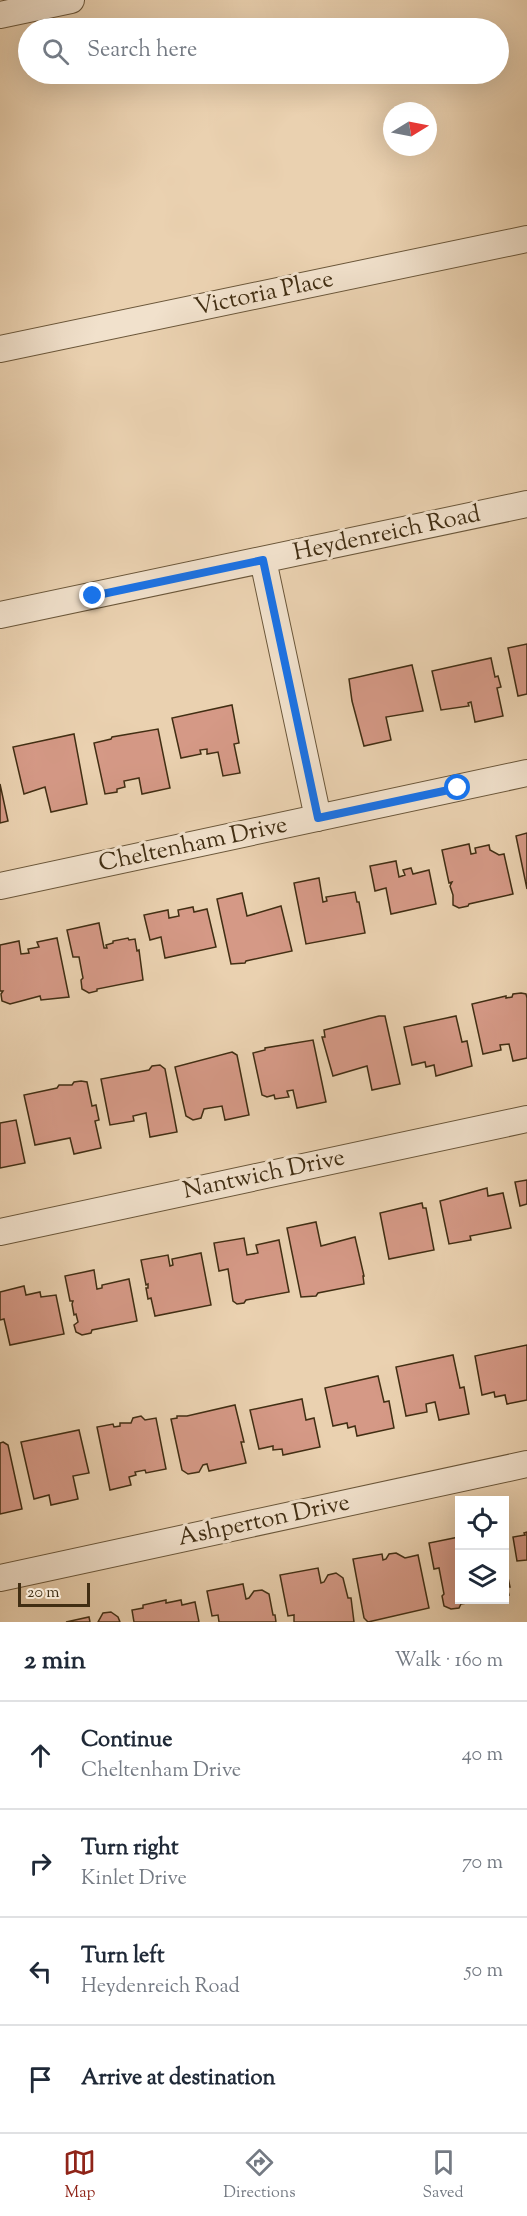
<!DOCTYPE html>
<html lang="en">
<head>
<meta charset="utf-8">
<style>
  body { margin:0; font-family:"Sorts Mill Goudy",serif; background:#f2f2f3; color:#1f2937 }
  .controls { position:absolute; right:18px; bottom:18px; display:grid; overflow:hidden; border-radius:0px; box-shadow:0 6px 24px #0002 }
  .controls button { width:54px; height:54px; display:grid; place-items:center; padding:0; border:0; border-bottom:2px solid #e0e1e3; background:#fff; color:#1f2937; font:30px sans-serif }
  .compass { position:absolute; left:383px; top:102px; width:54px; height:54px; border-radius:50%; background:#fff; box-shadow:0 6px 24px #0002; rotate:80deg }
  .scale { position:absolute; left:18px; bottom:15px; width:72px; box-sizing:border-box; padding-left:6px; border:3px solid #412e13; border-top:0; font-size:16px; line-height:21px; white-space:nowrap; color:#412e13; -webkit-text-stroke:4px #f1e1cc; paint-order:stroke }
  .stop { position:absolute; width:18px; height:18px; margin:-14px; border:4px solid #1a73e8; border-radius:50%; background:#fff }
  .stop.end { background:#1a73e8; border-color:#fff; box-shadow:0 2px 6px #0008 }
  .list { margin:0; padding:0; list-style:none }
  h2 { display:flex; justify-content:space-between; align-items:center; height:78px; margin:0; padding:0 24px; font-size:26px }
  h2 small { font-size:20px; font-weight:400; color:#747a83 }
  .list li { display:grid; grid-template-columns:39px 1fr auto; gap:18px; align-items:center; box-sizing:border-box; height:108px; padding:0 24px; border-top:2px solid #e0e1e3 }
  .list b { display:block; font-size:22px; white-space:nowrap }
  .list p { margin:0; font-size:20px; white-space:nowrap; color:#747a83 }
  .list em { font-size:20px; font-style:normal; color:#747a83 }
  .icon { flex:none; width:33px; height:33px; fill:none; stroke:currentColor; stroke-width:2; stroke-linecap:round; stroke-linejoin:round }
  .map { position:relative; flex:none; width:527px; height:1622px; overflow:hidden }
  .search { position:absolute; background:#fff; box-shadow:0 6px 24px #0002; left:18px; right:18px; top:18px; height:66px; display:flex; align-items:center; gap:15px; box-sizing:border-box; padding:0 21px; border-radius:33px; color:#747a83; font-size:22px }
  .sheet { height:510px; background:#fff }
  nav { display:flex; justify-content:space-around; align-items:center; box-sizing:border-box; height:84px; border-top:2px solid #e0e1e3; background:#fff; font-size:16px; color:#747a83 }
  nav a { display:grid; justify-items:center; gap:3px }
  nav .on { color:#8f2418 }
  .map>svg:first-child { display:block }
  .building { fill:#d59986; stroke:#412e13; stroke-width:1.5 }
  .lines { fill:none; stroke-linecap:round; stroke-linejoin:round }
  .minor-casing { stroke:#6b573a; stroke-width:28 }
  .minor { stroke:#f1e1cc; stroke-width:26 }
  .route { stroke:#1a73e8; stroke-width:8 }
  .labels { text-anchor:middle; dominant-baseline:central; stroke-width:6; stroke-linejoin:round; paint-order:stroke }
  .street-label { font-size:24px; fill:#412e13; stroke:#f1e1cc }
</style>
</head>
<body>
<div class="map">
<svg width="527" height="1622" viewBox="0 0 527 1622">
  <rect width="100%" height="100%" fill="#ead1b0"/>
  <filter id="stains"><feTurbulence type="fractalNoise" baseFrequency=".00333" numOctaves="4"/><feColorMatrix values="0 0 0 0 .2 0 0 0 0 .09 0 0 0 0 .02 0 0 0 .5 -.17"/></filter>
  <radialGradient id="worn" r=".72"><stop offset=".6" stop-color="#630" stop-opacity="0"/><stop offset="1" stop-color="#630" stop-opacity=".3"/></radialGradient>
  <path class="building" d="M 527,644 L 527,694 L 518,696 L 508,648 Z
    M 491,658 L 495,677 L 498,676 L 501,687 L 497,688 L 503,716 L 475,722 L 471,702 L 468,703 L 469,706 L 441,710 L 432,671 Z
    M 412,665 L 423,711 L 386,717 L 391,740 L 364,746 L 352,701 L 349,679 Z
    M 232,705 L 239,743 L 234,744 L 240,773 L 223,776 L 218,752 L 207,754 L 207,749 L 200,750 L 201,754 L 181,758 L 172,718 Z
    M 158,729 L 170,788 L 142,794 L 139,778 L 124,781 L 125,787 L 117,789 L 117,792 L 105,794 L 94,743 L 111,739 L 112,737 Z
    M 74,734 L 87,804 L 51,812 L 45,787 L 24,794 L 13,747 Z
    M 0,784 L 8,821 L 0,823 Z
    M 527,833 L 527,889 L 516,836 Z
    M 469,844 L 471,854 L 476,853 L 475,848 L 489,845 L 490,850 L 499,855 L 504,854 L 513,894 L 469,904 L 468,906 L 459,908 L 453,905 L 453,895 L 450,886 L 452,882 L 449,883 L 442,850 Z
    M 396,861 L 399,877 L 405,875 L 403,870 L 411,868 L 413,874 L 429,870 L 436,904 L 391,914 L 386,888 L 375,891 L 370,866 Z
    M 319,878 L 323,902 L 327,901 L 326,897 L 355,892 L 357,902 L 359,902 L 365,933 L 306,944 L 294,883 Z
    M 242,893 L 247,916 L 281,906 L 292,951 L 246,961 L 245,963 L 231,964 L 217,899 Z
    M 193,907 L 194,912 L 207,909 L 216,947 L 165,958 L 161,937 L 150,940 L 144,915 L 168,910 L 169,918 L 179,916 L 178,910 Z
    M 99,923 L 104,948 L 107,948 L 106,945 L 113,943 L 113,941 L 128,938 L 129,940 L 135,939 L 137,951 L 139,950 L 143,980 L 97,989 L 97,991 L 89,993 L 82,989 L 81,980 L 83,978 L 79,957 L 73,957 L 67,930 Z
    M 57,938 L 69,997 L 41,1000 L 40,996 L 10,1004 L 2,1001 L 1,994 L 3,991 L 0,991 L 0,945 L 19,941 L 21,954 L 29,953 L 28,949 L 39,947 L 37,942 Z
    M 521,993 L 526,994 L 527,998 L 527,1058 L 513,1061 L 509,1044 L 500,1045 L 501,1050 L 483,1054 L 472,1004 L 506,996 L 506,998 L 512,997 L 513,994 Z
    M 379,1016 L 385,1016 L 400,1084 L 372,1090 L 367,1066 L 333,1076 L 322,1037 L 325,1037 L 324,1030 Z
    M 456,1016 L 462,1042 L 467,1041 L 472,1066 L 436,1076 L 434,1065 L 426,1067 L 425,1062 L 412,1065 L 404,1027 Z
    M 313,1040 L 326,1102 L 297,1108 L 293,1090 L 287,1091 L 289,1097 L 275,1099 L 274,1095 L 267,1097 L 262,1095 L 253,1053 L 265,1050 L 265,1048 Z
    M 232,1052 L 237,1055 L 249,1115 L 225,1120 L 222,1106 L 204,1109 L 201,1118 L 193,1120 L 186,1116 L 175,1067 Z
    M 160,1065 L 165,1069 L 177,1132 L 150,1137 L 146,1113 L 133,1116 L 134,1121 L 110,1125 L 101,1079 L 149,1070 L 152,1066 Z
    M 81,1081 L 87,1082 L 92,1106 L 96,1105 L 99,1120 L 95,1121 L 101,1148 L 74,1154 L 70,1138 L 35,1145 L 24,1095 L 57,1088 L 59,1085 L 72,1085 L 74,1082 Z
    M 16,1120 L 25,1163 L 0,1168 L 0,1123 Z
    M 527,1180 L 527,1204 L 520,1206 L 515,1182 Z
    M 487,1188 L 488,1196 L 503,1193 L 511,1228 L 470,1236 L 471,1240 L 449,1244 L 440,1201 Z
    M 422,1203 L 423,1208 L 426,1208 L 434,1250 L 389,1259 L 380,1213 Z
    M 316,1222 L 321,1246 L 355,1237 L 364,1276 L 363,1276 L 364,1284 L 318,1293 L 316,1296 L 301,1297 L 287,1228 Z
    M 244,1238 L 247,1255 L 258,1253 L 256,1245 L 279,1240 L 289,1292 L 246,1300 L 244,1303 L 237,1304 L 233,1301 L 228,1269 L 219,1271 L 214,1243 Z
    M 201,1253 L 211,1305 L 155,1316 L 151,1298 L 148,1299 L 146,1288 L 148,1288 L 148,1284 L 146,1285 L 141,1260 L 168,1255 L 170,1266 L 173,1265 L 172,1259 Z
    M 94,1270 L 97,1289 L 102,1288 L 102,1285 L 129,1279 L 137,1321 L 92,1330 L 91,1333 L 82,1335 L 76,1332 L 74,1325 L 78,1322 L 76,1314 L 74,1315 L 72,1304 L 73,1301 L 70,1301 L 65,1276 Z
    M 24,1286 L 26,1295 L 40,1292 L 41,1297 L 56,1295 L 64,1334 L 10,1345 L 4,1319 L 0,1320 L 0,1292 Z
    M 527,1345 L 527,1400 L 507,1404 L 505,1395 L 495,1397 L 494,1392 L 482,1395 L 475,1356 Z
    M 453,1355 L 460,1388 L 464,1387 L 469,1414 L 439,1420 L 435,1402 L 426,1404 L 427,1412 L 406,1416 L 396,1367 Z
    M 378,1376 L 384,1402 L 389,1401 L 394,1428 L 357,1436 L 355,1426 L 348,1428 L 347,1423 L 333,1426 L 325,1388 Z
    M 302,1399 L 306,1420 L 314,1418 L 320,1447 L 283,1455 L 282,1449 L 273,1450 L 273,1446 L 259,1449 L 250,1410 Z
    M 235,1405 L 244,1442 L 241,1442 L 246,1463 L 209,1471 L 207,1464 L 203,1465 L 199,1472 L 188,1474 L 182,1470 L 171,1419 L 177,1418 L 177,1416 L 187,1416 Z
    M 141,1416 L 145,1420 L 156,1418 L 166,1469 L 146,1473 L 145,1470 L 135,1472 L 136,1475 L 129,1477 L 131,1485 L 110,1490 L 97,1427 L 113,1424 L 114,1427 L 120,1426 L 120,1423 L 131,1423 L 133,1418 Z
    M 79,1430 L 89,1473 L 73,1476 L 78,1499 L 51,1505 L 49,1495 L 34,1499 L 21,1442 Z
    M 3,1442 L 8,1445 L 22,1509 L 0,1514 L 0,1443 Z
    M 527,1532 L 527,1560 L 517,1561 L 513,1537 L 525,1535 L 524,1533 Z
    M 459,1537 L 460,1600 L 484,1600 L 461,1604 L 459,1608 L 451,1609 L 444,1606 L 442,1596 L 444,1594 L 439,1568 L 434,1569 L 429,1543 Z
    M 396,1553 L 405,1558 L 418,1555 L 429,1608 L 368,1622 L 364,1618 L 353,1559 L 382,1554 L 383,1560 L 386,1559 L 389,1554 Z
    M 318,1568 L 321,1583 L 324,1582 L 328,1575 L 336,1573 L 343,1578 L 348,1598 L 351,1598 L 354,1622 L 294,1622 L 294,1615 L 288,1616 L 280,1575 Z
    M 504,1573 L 507,1573 L 510,1587 L 507,1587 L 509,1595 L 504,1595 Z
    M 243,1584 L 246,1599 L 249,1598 L 254,1591 L 262,1590 L 269,1594 L 273,1615 L 275,1615 L 276,1622 L 219,1622 L 218,1615 L 212,1616 L 207,1591 Z
    M 166,1600 L 166,1603 L 181,1600 L 182,1605 L 195,1602 L 199,1622 L 134,1622 L 132,1610 L 143,1608 L 143,1605 Z
    M 111,1612 L 118,1617 L 120,1622 L 98,1622 L 103,1613 Z
    M 89,1617 L 90,1622 L 66,1622 Z"/>
  <g class="lines">
    <defs>
      <path id="minor" d="M 0,15 L 71,0
        M 0,349 L 527,239
        M 263,560 L 318,818
        M 0,615 L 527,504
        M 0,886 L 527,773
        M 0,1232 L 527,1119
        M 0,1578 L 527,1464"/>
    </defs>
    <use href="#minor" class="minor-casing"/>
    <use href="#minor" class="minor"/>
  </g>
  <g class="lines">
    <path class="route" d="M 93,596 L 263,560 L 318,818 L 458,788"/>
  </g>
  <g class="labels">
    <g class="street-label">
      <text transform="translate(264 294) rotate(-12)">Victoria Place</text>
      <text transform="translate(387 534) rotate(-12)">Heydenreich Road</text>
      <text transform="translate(193 845) rotate(-12)">Cheltenham Drive</text>
      <text transform="translate(264 1175) rotate(-12)">Nantwich Drive</text>
      <text transform="translate(264 1521) rotate(-12)">Ashperton Drive</text>
    </g>
  </g>
  <rect width="100%" height="100%" filter="url(#stains)"/>
  <rect width="100%" height="100%" fill="url(#worn)"/>
</svg>
<div class="controls">
<button><svg class="icon" aria-label="locate" viewBox="0 0 24 24"><circle cx="12" cy="12" r="6"/><path d="M12 2v4M12 18v4M2 12h4M18 12h4"/></svg></button>
<button><svg class="icon" aria-label="layers" viewBox="0 0 24 24"><path d="M12 4l9 5-9 5-9-5zM3 14l9 5 9-5"/></svg></button>
</div>
<svg class="compass" viewBox="-18 -18 36 36"><path d="M0-13l5 13h-10z" fill="#e53935"/><path d="M0 13l5-13h-10z" fill="#747a83"/></svg>
<div class="scale">20 m</div>
<div class="stop" style="left:458px;top:788px"></div>
<div class="stop end" style="left:93px;top:596px"></div>
<div class="search"><svg class="icon" aria-label="search" viewBox="0 0 24 24"><circle cx="10" cy="10" r="6"/><path d="M15 15l6 6"/></svg>Search here</div>
</div>
<section class="sheet">
<h2>2 min<small>Walk · 160 m</small></h2>
<ul class="list">
<li><svg class="icon" aria-label="ahead" viewBox="0 0 24 24"><path d="M12 20V5M6 11l6-6 6 6"/></svg><div><b>Continue</b><p>Cheltenham Drive</p></div><em>40 m</em></li>
<li><svg class="icon" aria-label="right" viewBox="0 0 24 24"><path d="M7 20v-9h11M14 6l5 5-5 5"/></svg><div><b>Turn right</b><p>Kinlet Drive</p></div><em>70 m</em></li>
<li><svg class="icon" aria-label="left" viewBox="0 0 24 24"><path d="M17 20v-9H6M10 6l-5 5 5 5"/></svg><div><b>Turn left</b><p>Heydenreich Road</p></div><em>50 m</em></li>
<li><svg class="icon" aria-label="arrive" viewBox="0 0 24 24"><path d="M6 21V4h12l-3 4 3 4H6"/></svg><div><b>Arrive at destination</b></div></li>
</ul>
</section>
<nav>
<a class="on"><svg class="icon" aria-label="map" viewBox="0 0 24 24"><path d="M3 6l6-2 6 2 6-2v14l-6 2-6-2-6 2zM9 4v14M15 6v14"/></svg>Map</a>
<a><svg class="icon" aria-label="directions" viewBox="0 0 24 24"><path d="M12 3l9 9-9 9-9-9zM9 14v-3h6M13 9l2 2-2 2"/></svg>Directions</a>
<a><svg class="icon" aria-label="saved" viewBox="0 0 24 24"><path d="M7 4h10v16l-5-4-5 4z"/></svg>Saved</a>
</nav>
</body>
</html>
